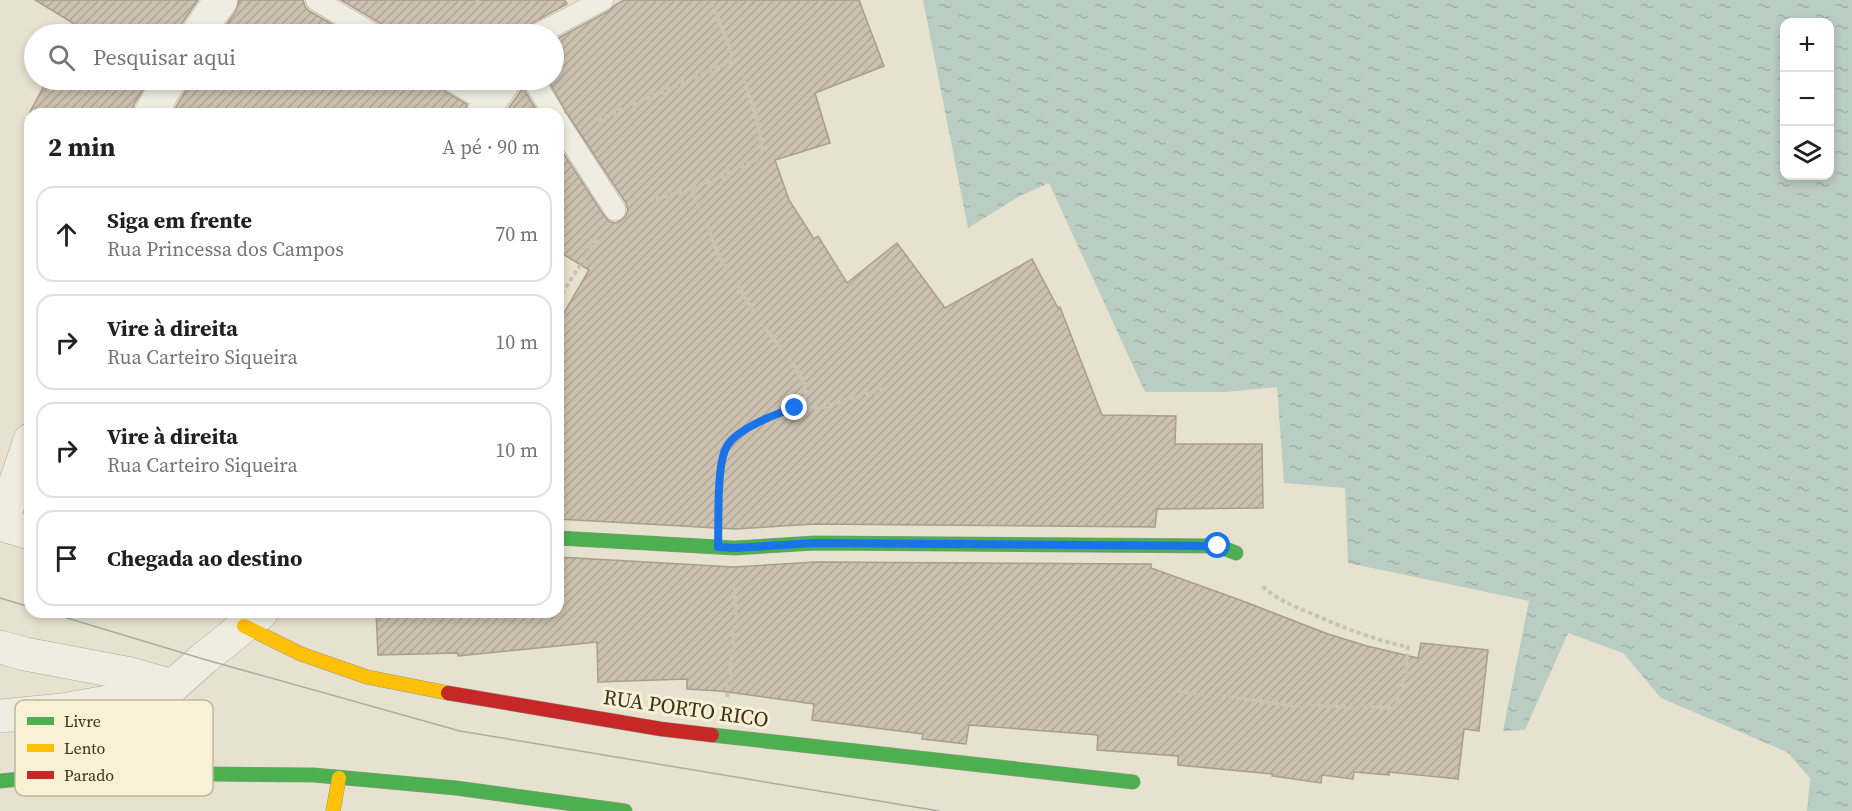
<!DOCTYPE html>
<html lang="pt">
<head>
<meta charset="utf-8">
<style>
  body { margin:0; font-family:"Source Serif 4",serif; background:#f6f6f6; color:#202124 }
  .controls { position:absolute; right:18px; top:18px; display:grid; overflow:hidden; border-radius:12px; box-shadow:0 3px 9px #0003 }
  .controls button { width:54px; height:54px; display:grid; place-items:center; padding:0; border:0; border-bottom:2px solid #e0e0e0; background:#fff; color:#202124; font:30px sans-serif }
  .stop { position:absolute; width:18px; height:18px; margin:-14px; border:4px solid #1a73e8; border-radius:50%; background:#fff }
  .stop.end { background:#1a73e8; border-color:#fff; box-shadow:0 2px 6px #0008 }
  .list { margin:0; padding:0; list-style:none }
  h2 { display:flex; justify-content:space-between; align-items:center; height:78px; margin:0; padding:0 24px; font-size:26px }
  h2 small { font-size:20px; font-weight:400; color:#757577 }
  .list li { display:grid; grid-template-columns:39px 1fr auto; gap:18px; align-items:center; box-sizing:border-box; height:96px; margin:0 12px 12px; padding:0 12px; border:2px solid #e0e0e0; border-radius:18px }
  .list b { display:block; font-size:22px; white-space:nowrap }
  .list p { margin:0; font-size:20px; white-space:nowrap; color:#757577 }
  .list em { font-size:20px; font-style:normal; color:#757577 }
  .icon { flex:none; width:33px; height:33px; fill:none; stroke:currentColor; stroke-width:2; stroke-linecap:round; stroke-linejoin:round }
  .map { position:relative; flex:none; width:1852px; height:811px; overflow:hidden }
  .search { position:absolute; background:#fff; box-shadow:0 3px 9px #0003; left:24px; top:24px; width:540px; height:66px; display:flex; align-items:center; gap:15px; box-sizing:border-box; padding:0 21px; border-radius:33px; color:#757577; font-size:22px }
  .panel { position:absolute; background:#fff; box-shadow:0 3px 9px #0003; left:24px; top:108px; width:540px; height:510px; border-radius:18px }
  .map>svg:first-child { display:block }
  .water { fill:url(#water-ripples); fill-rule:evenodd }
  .building { fill:url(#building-hatch); stroke:#a89d8e; stroke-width:1.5 }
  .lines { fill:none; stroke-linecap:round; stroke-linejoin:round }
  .lane-casing { stroke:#ada797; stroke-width:22 }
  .street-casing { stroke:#ada797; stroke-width:34 }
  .fast-casing { stroke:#9c9688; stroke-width:15 }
  .slow-casing { stroke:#9c9688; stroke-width:15 }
  .jam-casing { stroke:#9c9688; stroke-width:15 }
  .path { stroke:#c8c3b7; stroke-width:4; stroke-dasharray:4.5 3; stroke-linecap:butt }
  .lane { stroke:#efece1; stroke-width:21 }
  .street { stroke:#efece1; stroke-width:33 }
  .fast { stroke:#4caf50; stroke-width:14 }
  .slow { stroke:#ffc107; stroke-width:14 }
  .jam { stroke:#c62828; stroke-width:14 }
  .tram { stroke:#aeaba1; stroke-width:1.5 }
  .route { stroke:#1a73e8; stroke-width:8 }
  .labels { text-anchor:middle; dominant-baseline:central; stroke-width:6; stroke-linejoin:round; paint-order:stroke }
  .street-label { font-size:21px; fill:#3d301e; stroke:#f8f1d5 }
  .key { fill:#f8f1d5; stroke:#c0b79e; stroke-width:1.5 }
  .key-label { font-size:16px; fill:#3d301e }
</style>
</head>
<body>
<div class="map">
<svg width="1852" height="811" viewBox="0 0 1852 811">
  <defs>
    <pattern id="water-ripples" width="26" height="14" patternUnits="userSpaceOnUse" patternTransform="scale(1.5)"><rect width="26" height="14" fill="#bacdc3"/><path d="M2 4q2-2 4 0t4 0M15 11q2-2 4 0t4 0" fill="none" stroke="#a1b0a7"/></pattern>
    <pattern id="building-hatch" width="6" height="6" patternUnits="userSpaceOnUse" patternTransform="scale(1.5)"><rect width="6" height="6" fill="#ccc0af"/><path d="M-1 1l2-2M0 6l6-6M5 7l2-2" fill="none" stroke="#b0a596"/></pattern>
  </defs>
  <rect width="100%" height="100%" fill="#e7e2cf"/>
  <path class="water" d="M 923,0 L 1852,0 L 1852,811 L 1807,811 L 1810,778 L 1787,752 L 1661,698 L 1623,653 L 1568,633 L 1525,730 L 1503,731 L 1529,601 L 1348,563 L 1345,488 L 1284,483 L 1277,387 L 1225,392 L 1145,392 L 1049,183 L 1020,196 L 968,228 ZM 1784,22 L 1830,22 L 1830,176 L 1784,176 Z"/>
  <path class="building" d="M 35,0 L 198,0 L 182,23 L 179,34 L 65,34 L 73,23 Z
    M 239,0 L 303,0 L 305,7 L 309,11 L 349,34 L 220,34 L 236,11 Z
    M 341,0 L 565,0 L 567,4 L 532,23 L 527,28 L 525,34 L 386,34 L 384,28 L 380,23 Z
    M 624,0 L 859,0 L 884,66 L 815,93 L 830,143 L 775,160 L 789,200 L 814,239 L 818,236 L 847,283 L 897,243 L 945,308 L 1032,259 L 1058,308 L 1060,307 L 1102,415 L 1176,416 L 1175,444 L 1262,444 L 1263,508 L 1157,509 L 1155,527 L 815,524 L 735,529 L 558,519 L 558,323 L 589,270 L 558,251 L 558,145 L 605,217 L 610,222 L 616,223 L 622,220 L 626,216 L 628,210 L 626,203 L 566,112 L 548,80 L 554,80 L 554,45 L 560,37 L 609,11 L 615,5 Z
    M 47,80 L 149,80 L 134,104 L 131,114 L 29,114 Z
    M 189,80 L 428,80 L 439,85 L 444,91 L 467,104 L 464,114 L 172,114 L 186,90 Z
    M 523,88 L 539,114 L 504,114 L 505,113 Z
    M 558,557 L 734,567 L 816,562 L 1151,564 L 1151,568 L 1240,600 L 1328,634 L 1367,646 L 1418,658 L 1421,643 L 1488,650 L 1479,731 L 1464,729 L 1458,779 L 1389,772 L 1389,775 L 1354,772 L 1353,779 L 1322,775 L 1321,783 L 1272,776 L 1273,774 L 1178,765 L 1178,756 L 1097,750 L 1098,735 L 969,725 L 966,744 L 922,739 L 923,734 L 812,720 L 814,704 L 720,691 L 687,689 L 687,679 L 598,682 L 597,642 L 458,656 L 458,653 L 378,655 L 376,612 L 558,612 Z"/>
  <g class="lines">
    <defs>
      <path id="lane" d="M 316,0 L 373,34
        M 538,34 L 603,0
        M 450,80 L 489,102
        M 533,80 L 554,114
        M 558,121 L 615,210"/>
      <path id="street" d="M 197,34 L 221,0
        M 150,114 L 170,80
        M 483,114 L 489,102 L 505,80
        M 0,524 L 30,533
        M 1,525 L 30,440
        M 0,647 L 25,654 L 131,674 L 173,686
        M 0,716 L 62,710 L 130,698 L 173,686 L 203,659 L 262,612"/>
      <path id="fast" d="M 558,538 L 735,548 L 815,543 L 1218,546 L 1236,553
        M 712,735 L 1133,782
        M 0,781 L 49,776 L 208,774 L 314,775 L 456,788 L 625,811"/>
      <path id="slow" d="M 244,626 L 301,654 L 367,677 L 448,693
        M 333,811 L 339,778"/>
      <path id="jam" d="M 448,693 L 661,729 L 712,735"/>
    </defs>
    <use href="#lane" class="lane-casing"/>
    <use href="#street" class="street-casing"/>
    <use href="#fast" class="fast-casing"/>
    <use href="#slow" class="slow-casing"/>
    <use href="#jam" class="jam-casing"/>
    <path class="path" d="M 477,0 L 491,34
      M 598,120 L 735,60
      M 692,189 L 718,254 L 761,323 L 793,364 L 806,386 L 805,398 L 800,405 L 740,432 L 727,445 L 721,463 L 719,507
      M 649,201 C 682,192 714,182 744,165 C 748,163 756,161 759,156 C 772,136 720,23 709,0
      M 558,300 L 598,237
      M 800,405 L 816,409 L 883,389
      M 1177,691 L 1289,705 L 1394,708 L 1405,677 L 1408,647 C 1374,640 1342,627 1310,613 C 1291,605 1276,599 1261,585
      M 727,697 L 735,621 L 735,588"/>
    <use href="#lane" class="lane"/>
    <use href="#street" class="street"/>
    <use href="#fast" class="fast"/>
    <use href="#slow" class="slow"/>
    <use href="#jam" class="jam"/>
    <path class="tram" d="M 0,598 L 30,607
      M 47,612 L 203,659 L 460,731 L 939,811"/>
  </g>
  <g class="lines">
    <path class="route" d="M 795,408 C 777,413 737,429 727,446 C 716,464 719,523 718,547 L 735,548 L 815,543 L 1218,546"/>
  </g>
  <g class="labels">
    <g class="street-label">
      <text transform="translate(686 708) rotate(8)">RUA PORTO RICO</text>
    </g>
  </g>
  <rect x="15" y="700" width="198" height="96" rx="9" class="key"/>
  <rect x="27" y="717" width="27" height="8" fill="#4caf50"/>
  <rect x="27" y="744" width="27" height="8" fill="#ffc107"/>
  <rect x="27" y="771" width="27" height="8" fill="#c62828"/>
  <g class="key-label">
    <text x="64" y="727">Livre</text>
    <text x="64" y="754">Lento</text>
    <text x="64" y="781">Parado</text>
  </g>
</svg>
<div class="controls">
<button>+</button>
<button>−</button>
<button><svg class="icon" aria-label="layers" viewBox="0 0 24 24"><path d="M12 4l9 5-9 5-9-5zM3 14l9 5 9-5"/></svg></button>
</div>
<div class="stop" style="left:1218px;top:546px"></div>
<div class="stop end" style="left:795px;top:408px"></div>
<div class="search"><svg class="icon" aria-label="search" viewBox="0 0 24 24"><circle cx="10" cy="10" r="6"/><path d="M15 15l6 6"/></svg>Pesquisar aqui</div>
<section class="panel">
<h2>2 min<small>A pé · 90 m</small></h2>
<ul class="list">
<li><svg class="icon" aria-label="ahead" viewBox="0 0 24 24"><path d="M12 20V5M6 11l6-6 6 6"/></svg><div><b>Siga em frente</b><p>Rua Princessa dos Campos</p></div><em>70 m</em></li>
<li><svg class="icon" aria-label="right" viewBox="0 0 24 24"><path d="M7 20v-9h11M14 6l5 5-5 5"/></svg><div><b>Vire à direita</b><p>Rua Carteiro Siqueira</p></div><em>10 m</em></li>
<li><svg class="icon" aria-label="right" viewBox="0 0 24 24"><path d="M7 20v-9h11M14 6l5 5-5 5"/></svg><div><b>Vire à direita</b><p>Rua Carteiro Siqueira</p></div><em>10 m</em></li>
<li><svg class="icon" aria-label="arrive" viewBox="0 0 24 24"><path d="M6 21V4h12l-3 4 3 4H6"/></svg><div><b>Chegada ao destino</b></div></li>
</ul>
</section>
</div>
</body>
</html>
